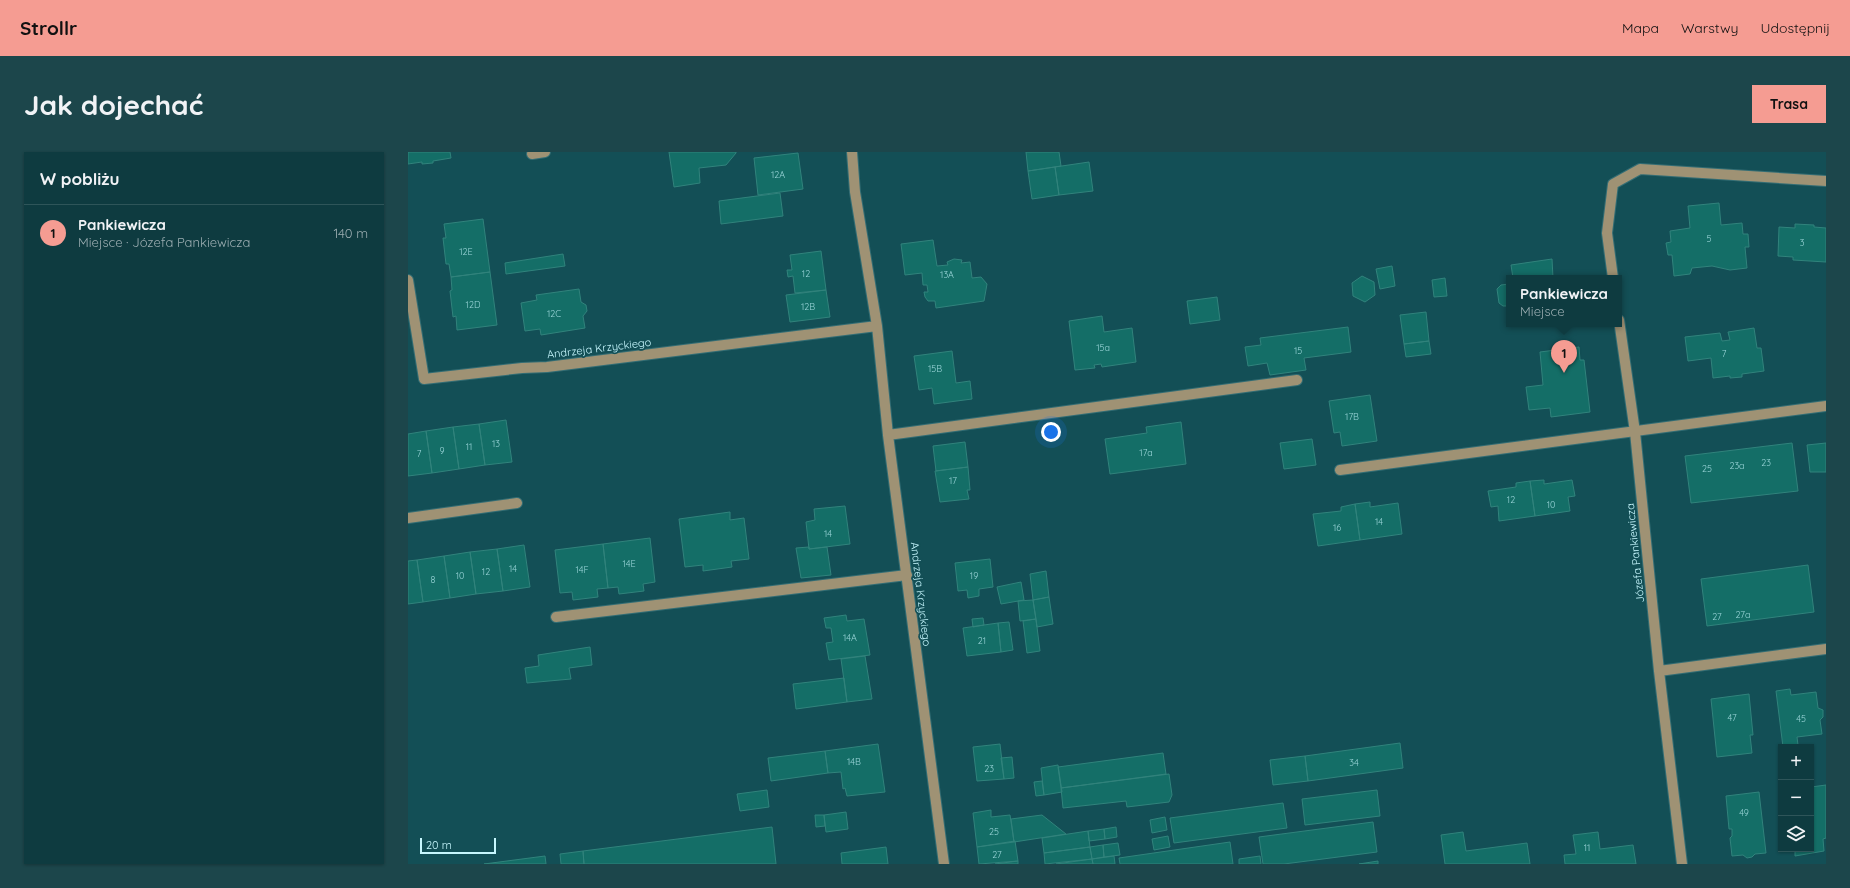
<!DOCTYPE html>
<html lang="pl">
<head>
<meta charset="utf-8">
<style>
  body { margin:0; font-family:Quicksand,sans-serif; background:#1c464b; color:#f1f3f6 }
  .controls { position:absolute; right:12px; bottom:12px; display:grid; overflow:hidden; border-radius:0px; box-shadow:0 1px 3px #0004 }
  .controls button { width:36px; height:36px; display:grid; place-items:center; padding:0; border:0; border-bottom:1px solid #2e5559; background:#0e3b40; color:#f1f3f6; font:20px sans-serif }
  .scale { position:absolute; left:12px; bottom:10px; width:76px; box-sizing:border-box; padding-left:4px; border:2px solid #c7f7fe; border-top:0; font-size:11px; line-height:14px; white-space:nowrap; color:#c7f7fe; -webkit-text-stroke:3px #134f56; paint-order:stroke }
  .you { position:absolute; left:643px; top:280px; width:14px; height:14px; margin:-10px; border:3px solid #fff; border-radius:50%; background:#1a73e8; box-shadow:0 0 0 6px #1a73e833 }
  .badge { display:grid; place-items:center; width:26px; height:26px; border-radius:50%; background:#f59c92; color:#111; font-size:13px; font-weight:700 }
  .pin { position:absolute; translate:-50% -33px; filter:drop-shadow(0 1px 2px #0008) }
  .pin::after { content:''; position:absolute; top:21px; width:14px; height:12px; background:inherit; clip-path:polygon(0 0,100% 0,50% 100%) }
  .popup { position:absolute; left:1098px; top:123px; width:116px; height:52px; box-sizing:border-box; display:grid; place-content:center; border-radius:0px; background:#0e3b40; filter:drop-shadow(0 1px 3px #0005); font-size:13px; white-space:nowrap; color:#9badb1 }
  .popup b { font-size:15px; color:#f1f3f6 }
  .popup::after { content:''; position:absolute; left:50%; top:100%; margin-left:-8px; border:8px solid transparent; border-top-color:#0e3b40 }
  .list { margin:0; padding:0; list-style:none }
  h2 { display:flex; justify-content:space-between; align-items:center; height:52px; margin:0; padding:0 16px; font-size:17px }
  h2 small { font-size:13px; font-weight:400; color:#9badb1 }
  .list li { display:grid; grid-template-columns:26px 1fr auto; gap:12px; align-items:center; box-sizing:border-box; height:56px; padding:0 16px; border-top:1px solid #2e5559 }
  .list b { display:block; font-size:15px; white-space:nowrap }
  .list p { margin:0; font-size:13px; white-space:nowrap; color:#9badb1 }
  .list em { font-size:13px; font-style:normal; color:#9badb1 }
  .icon { flex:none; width:22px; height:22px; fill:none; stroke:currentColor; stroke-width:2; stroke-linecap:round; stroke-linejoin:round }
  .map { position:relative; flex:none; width:1418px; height:712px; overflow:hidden; border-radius:0px }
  header { display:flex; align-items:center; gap:24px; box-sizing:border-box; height:56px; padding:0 20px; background:#f59c92; color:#111 }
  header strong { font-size:19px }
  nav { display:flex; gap:22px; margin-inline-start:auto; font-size:14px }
  .intro { display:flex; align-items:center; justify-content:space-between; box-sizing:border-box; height:96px; padding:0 24px }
  h1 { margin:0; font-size:28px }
  .button { padding:10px 18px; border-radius:0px; background:#f59c92; color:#111; font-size:14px; font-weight:700 }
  main { display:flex; gap:24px; padding:0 24px }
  aside { flex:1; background:#0e3b40; border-radius:0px; box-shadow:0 1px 3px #0004 }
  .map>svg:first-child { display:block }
  .building { fill:#146e67; stroke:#31837c }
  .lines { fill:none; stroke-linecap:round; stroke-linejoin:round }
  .minor-casing { stroke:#336d74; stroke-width:12 }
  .minor { stroke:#9f9274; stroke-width:10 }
  .labels { text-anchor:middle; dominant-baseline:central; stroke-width:3.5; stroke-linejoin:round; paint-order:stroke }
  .number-label { font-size:9px; fill:#9ad5d8 }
  .street-label { font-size:11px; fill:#c7f7fe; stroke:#134f56 }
</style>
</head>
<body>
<header>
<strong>Strollr</strong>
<nav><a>Mapa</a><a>Warstwy</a><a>Udostępnij</a></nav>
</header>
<div class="intro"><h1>Jak dojechać</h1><a class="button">Trasa</a></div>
<main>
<aside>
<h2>W pobliżu<small></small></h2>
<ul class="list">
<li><span class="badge">1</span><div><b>Pankiewicza</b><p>Miejsce · Józefa Pankiewicza</p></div><em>140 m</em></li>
</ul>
</aside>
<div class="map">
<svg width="1418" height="712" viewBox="0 0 1418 712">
  <rect width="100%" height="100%" fill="#134f56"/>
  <path class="building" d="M 0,0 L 42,0 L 43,6 L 25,9 L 25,11 L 14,12 L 14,10 L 0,12 Z
    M 261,0 L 328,0 L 328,1 L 318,13 L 291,16 L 292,31 L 266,35 Z
    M 618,0 L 651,0 L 653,14 L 620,19 Z
    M 390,1 L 395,37 L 350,43 L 346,6 Z
    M 681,10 L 685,39 L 651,43 L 647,15 Z
    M 647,15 L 651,43 L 624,47 L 620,19 Z
    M 372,41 L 375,64 L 313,72 L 311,49 Z
    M 1311,51 L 1313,73 L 1334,71 L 1335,82 L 1340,82 L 1341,95 L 1337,95 L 1339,116 L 1322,118 L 1304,114 L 1284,116 L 1282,122 L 1266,124 L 1264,103 L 1260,103 L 1258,91 L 1263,90 L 1262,79 L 1282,76 L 1280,54 Z
    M 75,67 L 82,120 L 43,125 L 41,112 L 38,112 L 35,86 L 38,86 L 36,72 Z
    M 1387,72 L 1406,73 L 1406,75 L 1418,76 L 1418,110 L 1385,108 L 1385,105 L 1370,104 L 1371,75 L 1387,76 Z
    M 525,88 L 529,114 L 540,113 L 539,110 L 546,107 L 554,108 L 553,111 L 562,110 L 564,126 L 573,125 L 579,132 L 576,149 L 528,156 L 527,149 L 520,149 L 517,145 L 516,140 L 520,140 L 519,133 L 515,133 L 514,121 L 497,123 L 493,92 Z
    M 413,99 L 418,138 L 387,141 L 385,124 L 380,125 L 379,118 L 384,118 L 382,103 Z
    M 155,102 L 157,114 L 98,122 L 97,111 Z
    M 1144,107 L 1145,126 L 1105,126 L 1103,113 Z
    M 984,114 L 987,134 L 972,137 L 968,117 Z
    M 82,120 L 89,173 L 49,178 L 48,164 L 45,165 L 42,139 L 44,138 L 43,125 Z
    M 954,124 L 966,130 L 967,143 L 957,150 L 945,144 L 944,131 Z
    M 1037,126 L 1039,144 L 1026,145 L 1024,128 Z
    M 1101,132 L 1101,163 L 1100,154 L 1095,154 L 1091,151 L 1089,137 L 1093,133 Z
    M 171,137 L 173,150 L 178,153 L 179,159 L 175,164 L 177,176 L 133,183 L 132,177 L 117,179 L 113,151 L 129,148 L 128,143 Z
    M 418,138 L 422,165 L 382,170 L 378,143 Z
    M 809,145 L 812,168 L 782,172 L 779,149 Z
    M 1018,160 L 1021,189 L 996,192 L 992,163 Z
    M 694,164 L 696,180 L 724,176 L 728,210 L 694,215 L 693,212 L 686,213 L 687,216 L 667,218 L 661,169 Z
    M 940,175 L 943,200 L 896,206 L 898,218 L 862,223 L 859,211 L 840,214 L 837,195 L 853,193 L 852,186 Z
    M 1346,176 L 1349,196 L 1353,196 L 1356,219 L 1334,222 L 1334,225 L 1322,226 L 1322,224 L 1305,226 L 1303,206 L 1280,209 L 1277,185 L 1312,181 L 1314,189 L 1322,188 L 1320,180 Z
    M 1021,189 L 1023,202 L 998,205 L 996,192 Z
    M 1171,195 L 1172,208 L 1176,208 L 1182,260 L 1143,265 L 1142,256 L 1121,258 L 1118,235 L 1135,233 L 1132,200 Z
    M 544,199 L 548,231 L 562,229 L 564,247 L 526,252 L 524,236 L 511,238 L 506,204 Z
    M 962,243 L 969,289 L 934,294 L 932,280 L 926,281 L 921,249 Z
    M 98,268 L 104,310 L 77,313 L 71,272 Z
    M 773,270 L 778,312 L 702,322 L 697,287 L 739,281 L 738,275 Z
    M 71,272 L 77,313 L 51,317 L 45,275 Z
    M 45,275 L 51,317 L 24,321 L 18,279 Z
    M 18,279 L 24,321 L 0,324 L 0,282 Z
    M 904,287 L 908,313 L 876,317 L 872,291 Z
    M 557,290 L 560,315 L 528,319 L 525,294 Z
    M 1384,291 L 1390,339 L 1283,351 L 1277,304 Z
    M 1418,291 L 1418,320 L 1402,320 L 1399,293 Z
    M 560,315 L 562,338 L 559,338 L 561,347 L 532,350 L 527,319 Z
    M 1136,328 L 1136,332 L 1164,328 L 1167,344 L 1160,345 L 1162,359 L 1127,364 L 1122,329 Z
    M 1122,329 L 1127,364 L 1091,369 L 1090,354 L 1083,355 L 1080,339 L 1108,335 L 1108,331 Z
    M 962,350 L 962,355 L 990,351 L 994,382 L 952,388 L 947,352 Z
    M 947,352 L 952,388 L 910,394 L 905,362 L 933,359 L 933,355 Z
    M 437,354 L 442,392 L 401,397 L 398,370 L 407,368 L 406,357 Z
    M 322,360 L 322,368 L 336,366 L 341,407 L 323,409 L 324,415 L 295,419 L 295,413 L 277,415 L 271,367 Z
    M 242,386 L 247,430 L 235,432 L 236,439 L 211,442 L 210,435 L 200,436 L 195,392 Z
    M 195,392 L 200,436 L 189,437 L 190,445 L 165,448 L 164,440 L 152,441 L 147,398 Z
    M 116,393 L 122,435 L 95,439 L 89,397 Z
    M 401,395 L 401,397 L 419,395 L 423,423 L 393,426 L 388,396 Z
    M 89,397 L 95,439 L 68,442 L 62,400 Z
    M 62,400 L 68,442 L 42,446 L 36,404 Z
    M 36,404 L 42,446 L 15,450 L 9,408 Z
    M 582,407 L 585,435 L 571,437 L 571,444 L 560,446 L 559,438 L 550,439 L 547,411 Z
    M 9,408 L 15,450 L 0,452 L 0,409 Z
    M 1400,413 L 1406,460 L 1299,474 L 1293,427 Z
    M 638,419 L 641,445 L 625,448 L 622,422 Z
    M 613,430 L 616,448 L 593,452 L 589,435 Z
    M 641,445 L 645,472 L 629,475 L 625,448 Z
    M 625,448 L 628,467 L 612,469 L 610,449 Z
    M 438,463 L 439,469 L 456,467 L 462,503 L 421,508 L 418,491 L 425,490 L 423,476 L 418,476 L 416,466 Z
    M 575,466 L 576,473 L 565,475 L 564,467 Z
    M 628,467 L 632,499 L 619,501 L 615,469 Z
    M 601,470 L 605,498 L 593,500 L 590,471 Z
    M 590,471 L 593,500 L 559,504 L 555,476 Z
    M 182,495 L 184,513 L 161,516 L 163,527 L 119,531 L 117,516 L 131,514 L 130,503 Z
    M 457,504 L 464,547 L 439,550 L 433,507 Z
    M 436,526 L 439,550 L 388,557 L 385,532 Z
    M 1382,537 L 1383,543 L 1408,540 L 1410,556 L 1415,558 L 1415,565 L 1412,568 L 1414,582 L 1389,585 L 1390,593 L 1375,595 L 1368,539 Z
    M 1341,542 L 1345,583 L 1342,583 L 1344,601 L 1309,605 L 1303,547 Z
    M 992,591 L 995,616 L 900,629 L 897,604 Z
    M 470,592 L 477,640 L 439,644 L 437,636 L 435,637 L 433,620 L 420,621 L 417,599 Z
    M 592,592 L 596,627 L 569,629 L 565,595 Z
    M 417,599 L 420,621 L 363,629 L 360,606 Z
    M 755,601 L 758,622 L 653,636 L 650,615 Z
    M 897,604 L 900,629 L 865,633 L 862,608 Z
    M 604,605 L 606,626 L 596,627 L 593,606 Z
    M 650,613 L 654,640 L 636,643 L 633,616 Z
    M 761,622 L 764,643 L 761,650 L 719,655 L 718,649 L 655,656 L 653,636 Z
    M 634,629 L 636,643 L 628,644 L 626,630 Z
    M 1418,633 L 1418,686 L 1415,687 L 1416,699 L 1387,704 L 1387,697 L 1403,697 L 1403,635 Z
    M 359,638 L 361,655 L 332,659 L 329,642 Z
    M 969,638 L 972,664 L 897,673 L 894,647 Z
    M 1351,640 L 1358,701 L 1347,702 L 1344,705 L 1339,706 L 1335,703 L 1324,704 L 1322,686 L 1324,684 L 1324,677 L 1321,677 L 1318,644 Z
    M 875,651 L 879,676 L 766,691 L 762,666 Z
    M 583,658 L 583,665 L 602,663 L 606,690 L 569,695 L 565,661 Z
    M 438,660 L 440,677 L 418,680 L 416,663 Z
    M 407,663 L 416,663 L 417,674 L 408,675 Z
    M 634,663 L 658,682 L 606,690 L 603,667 Z
    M 757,665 L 759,678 L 744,681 L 742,668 Z
    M 965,670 L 969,700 L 876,712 L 855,712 L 851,685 Z
    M 364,675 L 368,712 L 176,712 L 175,699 Z
    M 708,675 L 709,685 L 697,687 L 696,677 Z
    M 696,677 L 697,687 L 681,689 L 680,679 Z
    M 680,679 L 682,695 L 636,701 L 634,686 Z
    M 1055,680 L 1058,699 L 1119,691 L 1122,712 L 1037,712 L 1033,683 Z
    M 1190,680 L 1192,697 L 1225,693 L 1228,712 L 1157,712 L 1156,703 L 1168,702 L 1165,683 Z
    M 760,684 L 762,695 L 746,698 L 744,687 Z
    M 607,689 L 610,709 L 571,712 L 569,695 Z
    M 822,690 L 825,712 L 712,712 L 711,706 Z
    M 710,691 L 712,703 L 696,705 L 695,693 Z
    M 695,693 L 696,705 L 684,707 L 682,695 Z
    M 478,695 L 480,712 L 434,712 L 433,701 Z
    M 682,695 L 684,707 L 637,712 L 636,701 Z
    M 175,699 L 176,712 L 153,712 L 152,702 Z
    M 137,704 L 138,712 L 76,712 Z
    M 706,704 L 707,712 L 685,712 L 684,707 Z
    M 852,704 L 853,712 L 831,712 L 831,707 Z
    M 684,707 L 685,712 L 648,712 Z
    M 610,709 L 610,712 L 587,712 Z
    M 970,709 L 970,712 L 951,712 Z"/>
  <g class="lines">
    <defs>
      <path id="minor" d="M 444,0 L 447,40 L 469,174 L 480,283 L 536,712
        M 124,2 L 137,0
        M 1205,126 L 1199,81 L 1205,32 L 1232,17 L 1418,29
        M 0,128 L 16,227 L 114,216 L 139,215 L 469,174
        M 1211,168 L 1227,280 L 1251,519 L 1274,712
        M 480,283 L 889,228
        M 932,318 L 1418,254
        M 0,366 L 109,351
        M 148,465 L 499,423
        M 1251,519 L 1418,497"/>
    </defs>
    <use href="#minor" class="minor-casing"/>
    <use href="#minor" class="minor"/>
  </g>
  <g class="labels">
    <g class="number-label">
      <text x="370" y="22">12A</text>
      <text x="1301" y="86">5</text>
      <text x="1394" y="90">3</text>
      <text x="58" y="99">12E</text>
      <text x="398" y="121">12</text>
      <text x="539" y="122">13A</text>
      <text x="65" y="152">12D</text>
      <text x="400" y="154">12B</text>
      <text x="146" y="161">12C</text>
      <text x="695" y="195">15a</text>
      <text x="890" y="198">15</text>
      <text x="1316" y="201">7</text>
      <text x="527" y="216">15B</text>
      <text x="944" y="264">17B</text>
      <text x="88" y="291">13</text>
      <text x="61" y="294">11</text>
      <text x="34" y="298">9</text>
      <text x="738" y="300">17a</text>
      <text x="11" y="301">7</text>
      <text x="1358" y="310">23</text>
      <text x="1329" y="313">23a</text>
      <text x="1299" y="316">25</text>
      <text x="545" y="328">17</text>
      <text x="1103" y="347">12</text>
      <text x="1143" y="352">10</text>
      <text x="971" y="369">14</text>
      <text x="929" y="375">16</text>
      <text x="420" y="381">14</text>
      <text x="221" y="411">14E</text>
      <text x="105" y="416">14</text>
      <text x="174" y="417">14F</text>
      <text x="78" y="419">12</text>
      <text x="52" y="423">10</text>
      <text x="566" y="423">19</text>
      <text x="25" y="427">8</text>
      <text x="1335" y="462">27a</text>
      <text x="1309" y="464">27</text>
      <text x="442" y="485">14A</text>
      <text x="574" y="488">21</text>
      <text x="1324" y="565">47</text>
      <text x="1393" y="566">45</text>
      <text x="446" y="609">14B</text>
      <text x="946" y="610">34</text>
      <text x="581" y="616">23</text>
      <text x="1336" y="660">49</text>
      <text x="586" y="679">25</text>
      <text x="1179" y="695">11</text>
      <text x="589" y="702">27</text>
    </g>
    <g class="street-label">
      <text transform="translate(191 196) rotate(-7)">Andrzeja Krzyckiego</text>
      <text transform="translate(1227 401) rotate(-96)">Józefa Pankiewicza</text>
      <text transform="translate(513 442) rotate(83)">Andrzeja Krzyckiego</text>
    </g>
  </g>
</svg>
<div class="controls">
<button>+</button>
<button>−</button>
<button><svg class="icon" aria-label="layers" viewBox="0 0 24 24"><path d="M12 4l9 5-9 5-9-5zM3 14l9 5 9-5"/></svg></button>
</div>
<div class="scale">20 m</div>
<div class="you"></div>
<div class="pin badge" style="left:1156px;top:221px">1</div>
<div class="popup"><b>Pankiewicza</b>Miejsce</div>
</div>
</main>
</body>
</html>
